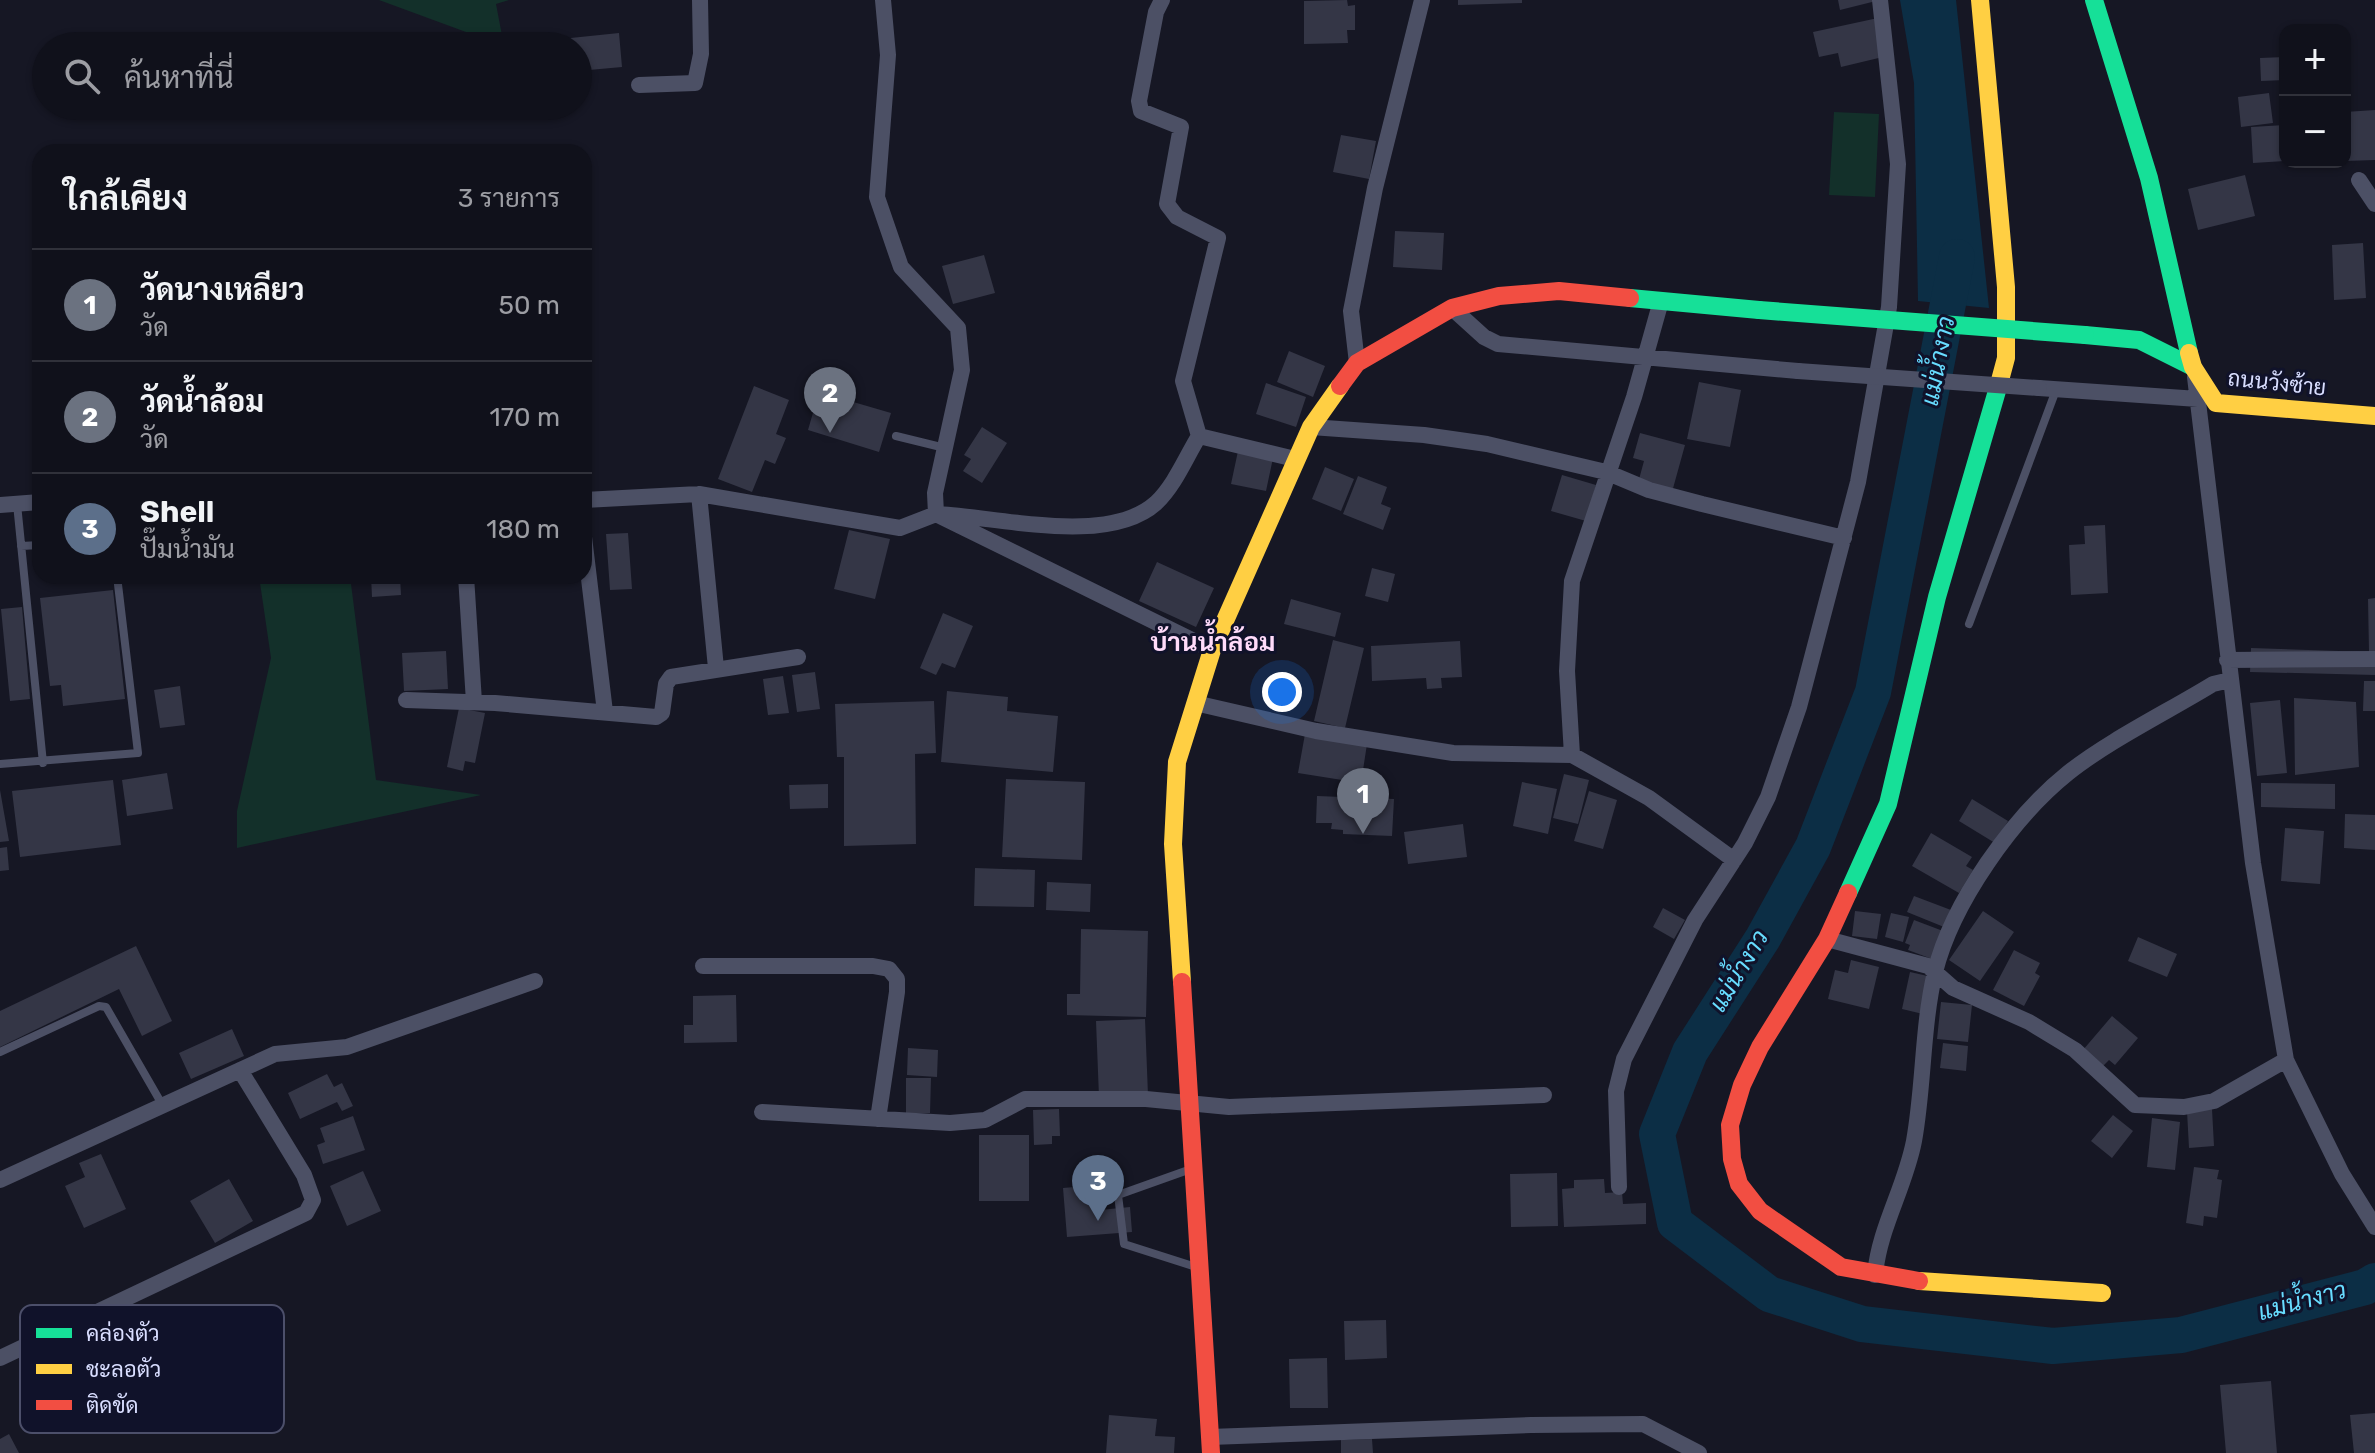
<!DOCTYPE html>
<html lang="th">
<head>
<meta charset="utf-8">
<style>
  body { margin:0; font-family:Rubik,Sarabun,sans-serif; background:#191a24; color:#f1f3f6 }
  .controls { position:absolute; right:24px; top:24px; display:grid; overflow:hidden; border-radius:16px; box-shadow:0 2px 6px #0004 }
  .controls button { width:72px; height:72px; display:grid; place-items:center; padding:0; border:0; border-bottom:2px solid #30313a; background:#10111b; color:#f1f3f6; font:40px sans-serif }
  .you { position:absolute; left:1282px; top:692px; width:28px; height:28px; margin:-20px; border:6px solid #fff; border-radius:50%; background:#1a73e8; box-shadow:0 0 0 12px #1a73e833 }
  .badge { display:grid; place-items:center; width:52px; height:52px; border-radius:50%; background:#9598b2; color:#fff; font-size:26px; font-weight:700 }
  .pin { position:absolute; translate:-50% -66px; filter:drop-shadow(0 2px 4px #0008) }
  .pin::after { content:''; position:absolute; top:42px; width:28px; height:24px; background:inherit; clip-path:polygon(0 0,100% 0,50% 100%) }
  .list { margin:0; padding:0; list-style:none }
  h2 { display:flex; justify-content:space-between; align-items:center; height:104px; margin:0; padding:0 32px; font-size:34px }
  h2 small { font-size:26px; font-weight:400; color:#9c9da3 }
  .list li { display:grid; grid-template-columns:52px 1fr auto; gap:24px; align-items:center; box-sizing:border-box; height:112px; padding:0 32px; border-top:2px solid #30313a }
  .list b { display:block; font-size:30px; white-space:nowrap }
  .list p { margin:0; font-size:26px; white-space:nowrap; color:#9c9da3 }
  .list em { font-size:26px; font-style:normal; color:#9c9da3 }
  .icon { flex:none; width:44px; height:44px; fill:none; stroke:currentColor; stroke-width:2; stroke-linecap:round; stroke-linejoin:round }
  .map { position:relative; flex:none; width:2375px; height:1453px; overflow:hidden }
  .search { position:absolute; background:#10111b; box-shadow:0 2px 6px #0004; left:32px; top:32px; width:560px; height:88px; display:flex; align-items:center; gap:20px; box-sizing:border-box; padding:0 28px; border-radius:44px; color:#9c9da3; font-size:30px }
  .panel { position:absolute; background:#10111b; box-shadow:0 2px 6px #0004; left:32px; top:144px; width:560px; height:440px; border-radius:24px }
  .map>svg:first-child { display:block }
  .green { fill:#13302a }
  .water { fill:#0c2e45 }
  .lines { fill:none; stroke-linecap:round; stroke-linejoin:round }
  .river { stroke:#0c2e45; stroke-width:36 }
  .building { fill:#343646 }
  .lane { stroke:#4c5065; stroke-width:8 }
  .street { stroke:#4c5065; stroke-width:16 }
  .fast { stroke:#16e098; stroke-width:18 }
  .slow { stroke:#ffcf43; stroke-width:18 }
  .jam { stroke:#f24e42; stroke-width:18 }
  .street-bridge { stroke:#4c5065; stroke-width:16 }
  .fast-bridge { stroke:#16e098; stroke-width:18 }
  .labels { text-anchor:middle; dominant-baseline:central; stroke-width:6; stroke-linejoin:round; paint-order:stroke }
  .street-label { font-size:22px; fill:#d9deff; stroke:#10122a }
  .water-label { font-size:24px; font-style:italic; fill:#67dcff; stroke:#10122a }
  .quarter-label { font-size:26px; font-weight:bold; fill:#ffdbfa; stroke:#10122a }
  .key { fill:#10122a; stroke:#4c4f6a; stroke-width:2 }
  .key-label { font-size:22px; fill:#d9deff }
</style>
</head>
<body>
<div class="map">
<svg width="2375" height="1453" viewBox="0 0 2375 1453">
  <rect width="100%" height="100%" fill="#161724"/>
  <path class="green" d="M 379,0 L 509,0 L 496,4 L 504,46 Z
    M 1834,112 L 1879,114 L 1875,197 L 1829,195 Z
    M 259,576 L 350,576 L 376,780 L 481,795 L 237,848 L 237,811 L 271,658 Z"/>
  <path class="water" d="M 1900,0 L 1956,0 L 1989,308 L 1918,301 L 1914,83 Z"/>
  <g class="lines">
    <path class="river" d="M 1957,257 L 1873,692 L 1813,847 L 1763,938 L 1690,1052 L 1657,1134 L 1675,1223 L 1769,1294 L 1862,1324 L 2053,1346 L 2181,1335 L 2365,1287 L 2375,1281"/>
  </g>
  <path class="building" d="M 1347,0 L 1348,6 L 1355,5 L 1355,30 L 1347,30 L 1348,43 L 1304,44 L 1304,1 Z
    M 1458,0 L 1522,0 L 1522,3 L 1458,5 Z
    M 1838,0 L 1876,0 L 1876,1 L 1840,10 Z
    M 1878,18 L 1887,56 L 1841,67 L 1838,53 L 1819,57 L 1813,32 Z
    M 619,33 L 622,67 L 578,71 L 578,46 L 562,46 L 561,39 Z
    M 2285,57 L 2285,80 L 2261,81 L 2260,58 Z
    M 2269,93 L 2273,123 L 2241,127 L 2238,97 Z
    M 2375,110 L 2375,160 L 2345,161 L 2345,112 Z
    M 2285,125 L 2285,161 L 2253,163 L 2251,127 Z
    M 1341,135 L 1376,141 L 1369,179 L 1333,172 Z
    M 2245,175 L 2255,216 L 2198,230 L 2188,189 Z
    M 1395,231 L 1444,233 L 1442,270 L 1393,267 Z
    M 2363,243 L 2366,298 L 2334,300 L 2332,245 Z
    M 984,255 L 995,293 L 953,304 L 942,266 Z
    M 1289,351 L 1325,366 L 1313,397 L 1277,382 Z
    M 1699,382 L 1741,390 L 1730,447 L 1687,439 Z
    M 1266,383 L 1306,397 L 1296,427 L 1256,414 Z
    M 754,386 L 789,400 L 776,434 L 786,438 L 775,464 L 765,460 L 752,492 L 718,479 Z
    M 819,392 L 891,413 L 879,452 L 808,430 Z
    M 982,427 L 1007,443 L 982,483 L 963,471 L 971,459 L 964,455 Z
    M 1640,433 L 1685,445 L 1672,492 L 1638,483 L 1644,461 L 1633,458 Z
    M 1238,451 L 1273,458 L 1266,491 L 1231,484 Z
    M 1325,467 L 1354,479 L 1341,511 L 1312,499 Z
    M 1562,475 L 1596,485 L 1586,521 L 1551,511 Z
    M 1358,476 L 1387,487 L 1381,504 L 1391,508 L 1383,530 L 1343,514 Z
    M 2105,525 L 2108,593 L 2071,595 L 2069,545 L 2085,544 L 2084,526 Z
    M 849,530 L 890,539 L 875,599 L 834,589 Z
    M 628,533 L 632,589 L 610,590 L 606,534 Z
    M 1157,562 L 1214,588 L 1196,627 L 1139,601 Z
    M 1372,568 L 1395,574 L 1388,602 L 1365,596 Z
    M 371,576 L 400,576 L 401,595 L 372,597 Z
    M 113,590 L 125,699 L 63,706 L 61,685 L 50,686 L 40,598 Z
    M 2375,598 L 2375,675 L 2250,672 L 2251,648 L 2369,652 L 2368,599 Z
    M 1291,599 L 1341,613 L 1335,637 L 1284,624 Z
    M 22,607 L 30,699 L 10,701 L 1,609 Z
    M 943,613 L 973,626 L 955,668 L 942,663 L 936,675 L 920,668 Z
    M 1333,640 L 1364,648 L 1345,728 L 1314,721 Z
    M 1460,641 L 1462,677 L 1441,678 L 1442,688 L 1427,689 L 1426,678 L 1372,681 L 1371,646 Z
    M 446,651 L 448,689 L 404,691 L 402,653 Z
    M 815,672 L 820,709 L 797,712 L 792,675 Z
    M 783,676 L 789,713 L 768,715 L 763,679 Z
    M 2364,681 L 2375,681 L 2375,711 L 2363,711 Z
    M 180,686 L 185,725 L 160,728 L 154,690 Z
    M 947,691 L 1008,697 L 1007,711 L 1058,716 L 1053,772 L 941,762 Z
    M 2294,698 L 2356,702 L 2359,767 L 2295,775 Z
    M 2280,700 L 2287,773 L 2257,776 L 2250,703 Z
    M 934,701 L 936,753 L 915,754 L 916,844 L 844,846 L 844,757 L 837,757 L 835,704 Z
    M 459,708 L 485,713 L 475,763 L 465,761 L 463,771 L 447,767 Z
    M 1305,734 L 1367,744 L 1361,783 L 1298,773 Z
    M 167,773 L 173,809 L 127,816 L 122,780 Z
    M 1564,774 L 1589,780 L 1578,824 L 1553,818 Z
    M 1006,779 L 1085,782 L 1082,860 L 1002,857 Z
    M 113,780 L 121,845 L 20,857 L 12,791 Z
    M 1522,782 L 1557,789 L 1548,834 L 1513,826 Z
    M 2261,783 L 2335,784 L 2335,809 L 2261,807 Z
    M 828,784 L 828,808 L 790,809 L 789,785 Z
    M 0,790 L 9,841 L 0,842 Z
    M 1589,791 L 1617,800 L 1603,849 L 1574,841 Z
    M 1317,796 L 1394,799 L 1392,836 L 1343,834 L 1343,830 L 1331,829 L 1332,823 L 1316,823 Z
    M 1972,799 L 2008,821 L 1995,843 L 1959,821 Z
    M 2345,814 L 2375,815 L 2375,850 L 2344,848 Z
    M 1463,824 L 1467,857 L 1408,864 L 1404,832 Z
    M 2285,828 L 2324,831 L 2320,884 L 2281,881 Z
    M 1931,833 L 1972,857 L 1966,866 L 1973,870 L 1959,893 L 1912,866 Z
    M 7,847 L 9,870 L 0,871 L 0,848 Z
    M 975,868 L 1035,870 L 1034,907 L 974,906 Z
    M 1047,882 L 1091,884 L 1090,912 L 1046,910 Z
    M 1914,896 L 1951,910 L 1944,927 L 1907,912 Z
    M 1663,908 L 1685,920 L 1674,939 L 1653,927 Z
    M 1855,911 L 1881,914 L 1877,939 L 1852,936 Z
    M 1983,911 L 2014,932 L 1980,981 L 1949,960 Z
    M 1891,913 L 1909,917 L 1903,942 L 1885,937 Z
    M 1914,920 L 1943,931 L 1932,959 L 1908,950 L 1910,945 L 1905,943 Z
    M 1081,929 L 1148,931 L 1146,1017 L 1067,1015 L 1067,994 L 1080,994 Z
    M 2138,937 L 2177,954 L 2167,977 L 2128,961 Z
    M 136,946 L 172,1021 L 142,1036 L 119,989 L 0,1047 L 0,1011 Z
    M 2014,950 L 2040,963 L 2035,973 L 2040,976 L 2024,1006 L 1993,990 Z
    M 1851,960 L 1879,967 L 1869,1009 L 1828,999 L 1835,970 L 1848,973 Z
    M 1910,972 L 1932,977 L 1923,1014 L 1902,1009 Z
    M 736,995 L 737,1042 L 684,1043 L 684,1025 L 693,1025 L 693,996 Z
    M 1941,1002 L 1972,1005 L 1968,1042 L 1937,1039 Z
    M 2112,1016 L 2138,1038 L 2115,1065 L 2109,1060 L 2103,1066 L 2083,1050 Z
    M 1145,1019 L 1148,1095 L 1099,1097 L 1096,1021 Z
    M 232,1029 L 244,1056 L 191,1079 L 179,1053 Z
    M 1943,1043 L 1968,1046 L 1966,1071 L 1940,1068 Z
    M 908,1048 L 938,1050 L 937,1077 L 907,1075 Z
    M 327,1074 L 334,1087 L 342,1083 L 353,1106 L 342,1111 L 337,1102 L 300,1119 L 288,1093 Z
    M 906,1078 L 931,1078 L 930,1113 L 906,1113 Z
    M 1059,1109 L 1060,1136 L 1052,1136 L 1052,1144 L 1034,1145 L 1033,1110 Z
    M 2212,1109 L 2214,1146 L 2189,1148 L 2187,1111 Z
    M 2113,1115 L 2133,1131 L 2112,1158 L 2091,1141 Z
    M 353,1116 L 365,1150 L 323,1164 L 317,1145 L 325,1142 L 320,1128 Z
    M 2152,1118 L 2180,1122 L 2175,1170 L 2147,1167 Z
    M 979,1135 L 1029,1135 L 1029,1201 L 979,1201 Z
    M 101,1154 L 126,1209 L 84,1228 L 65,1186 L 85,1177 L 79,1163 Z
    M 2194,1167 L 2219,1170 L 2217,1179 L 2222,1180 L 2217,1218 L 2204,1216 L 2203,1226 L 2186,1223 Z
    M 363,1171 L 381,1211 L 347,1226 L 330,1186 Z
    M 1557,1173 L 1558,1226 L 1511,1227 L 1510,1174 Z
    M 229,1179 L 253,1221 L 215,1243 L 190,1201 Z
    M 1604,1179 L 1605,1193 L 1622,1192 L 1623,1204 L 1646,1203 L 1646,1224 L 1564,1227 L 1562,1189 L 1574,1188 L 1574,1180 Z
    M 1098,1185 L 1100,1210 L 1130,1207 L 1132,1232 L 1067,1237 L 1063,1188 Z
    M 1386,1320 L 1387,1358 L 1345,1360 L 1344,1321 Z
    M 1327,1358 L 1328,1408 L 1290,1408 L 1289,1359 Z
    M 2271,1381 L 2277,1453 L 2226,1453 L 2220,1385 Z
    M 2375,1413 L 2375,1453 L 2354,1453 L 2350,1415 Z
    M 1109,1415 L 1157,1419 L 1155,1436 L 1175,1437 L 1174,1453 L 1106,1453 Z
    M 9,1434 L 19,1453 L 0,1453 L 0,1439 Z
    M 1372,1439 L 1373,1453 L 1341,1453 L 1341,1440 Z"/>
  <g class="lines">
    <path class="lane" d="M 896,436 L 945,448
      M 17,504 L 43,763
      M 21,546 L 40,545
      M 1969,624 L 2056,390
      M 0,764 L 138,753 L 117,576
      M 0,1052 L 99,1006 L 106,1007 L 163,1106
      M 1191,1169 L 1118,1195 L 1124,1244 L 1196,1267"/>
    <path class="street" d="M 883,0 L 888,55 L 877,197 L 901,267 L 958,328 L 962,370 L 935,493 L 936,514 C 996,516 1107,547 1156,503 C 1175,485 1186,457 1199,436 L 1183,381 L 1218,238 L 1177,217 L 1167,204 L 1181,127 L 1141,111 L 1139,101 L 1156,12 L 1162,0
      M 639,85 L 695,83 L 701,54 L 700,0
      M 2359,180 L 2375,204
      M 1452,308 L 1484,337 L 1498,344 L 1798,371
      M 1357,363 L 1351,311 L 1375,188 L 1422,0
      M 2195,377 L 2253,863 L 2286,1060 L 2342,1174 L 2375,1227
      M 2039,388 L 2198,399
      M 1311,427 L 1424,435 L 1487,444 L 1606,472 L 1649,490 L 1702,504 L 1844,538
      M 1199,436 L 1295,459
      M 699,494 L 716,668
      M 584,500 L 699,494 L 900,528 L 936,514 L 1212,650
      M 0,505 L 40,502
      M 584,537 L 605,712
      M 466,576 L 474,702
      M 2227,660 L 2375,659
      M 406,700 L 495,703 L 656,717 L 662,713 L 666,684 L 671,677 L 798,657
      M 1195,703 L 1316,731 L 1453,753 L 1572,755 L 1649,798 L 1734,860
      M 1572,755 L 1567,671 L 1572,581 L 1634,397 L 1661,301
      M 1827,939 L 1928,966 L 1953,988 L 2029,1022 L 2075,1050 L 2135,1105 L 2184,1107 L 2214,1101 L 2286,1060
      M 703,966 L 873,966 L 889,969 L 897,979 L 897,992 L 878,1119
      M 762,1112 L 950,1123 L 985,1120 L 1025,1099 L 1146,1099 L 1229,1107 L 1544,1095
      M 0,1180 L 275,1054 L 347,1047 L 535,981
      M 1619,1187 L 1616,1091 L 1624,1059 L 1695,920 L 1745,843 L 1768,797 L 1799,707 L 1858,482 L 1889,307 L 1898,164 L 1880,0
      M 1875,1275 C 1879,1228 1905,1188 1914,1141 C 1924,1086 1922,1027 1935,972 C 1952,903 2013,817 2068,773 C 2108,741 2169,711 2213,684 L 2230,680
      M 0,1358 L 306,1213 L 313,1200 L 304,1175 L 240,1070
      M 1210,1437 L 1531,1425 L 1643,1424 L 1699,1453"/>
    <path class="fast" d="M 2094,0 L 2149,178 L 2189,353
      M 1630,298 L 1759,310
      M 2085,335 L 2139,340 L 2193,367
      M 1848,893 L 1888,804 L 1937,597 L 1999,384"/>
    <path class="slow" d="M 1980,0 L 2006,287 L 2006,358 L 1999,384
      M 2189,353 L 2193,367 L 2216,403 L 2375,416
      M 1182,982 L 1173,844 L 1177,762 L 1212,650 L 1311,427 L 1340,386
      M 1919,1281 L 2102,1293"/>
    <path class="jam" d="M 1340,386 L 1357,363 L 1452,308 L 1499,296 L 1559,291 L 1630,298
      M 1848,893 L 1827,939 L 1760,1047 L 1742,1085 L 1730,1125 L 1732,1159 L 1739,1184 L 1760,1211 L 1841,1267 L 1919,1281
      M 1182,982 L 1211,1453"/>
    <path class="street-bridge" d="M 1798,371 L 2039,388"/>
    <path class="fast-bridge" d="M 1759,310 L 2085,335"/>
  </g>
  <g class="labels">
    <g class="street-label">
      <text transform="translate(2277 383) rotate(6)">ถนนวังซ้าย</text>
    </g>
    <g class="water-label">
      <text transform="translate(1938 361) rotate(-79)">แม่น้ำงาว</text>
      <text transform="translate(1739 971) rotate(-59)">แม่น้ำงาว</text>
      <text transform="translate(2302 1301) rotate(-15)">แม่น้ำงาว</text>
    </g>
    <g class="quarter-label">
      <text x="1213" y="642">บ้านน้ำล้อม</text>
    </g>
  </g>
  <rect x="20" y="1305" width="264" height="128" rx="12" class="key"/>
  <rect x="36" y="1328" width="36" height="10" fill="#16e098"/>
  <rect x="36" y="1364" width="36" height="10" fill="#ffcf43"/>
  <rect x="36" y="1400" width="36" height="10" fill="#f24e42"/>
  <g class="key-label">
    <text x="86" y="1341">คล่องตัว</text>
    <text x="86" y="1377">ชะลอตัว</text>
    <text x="86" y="1413">ติดขัด</text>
  </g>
</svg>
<div class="controls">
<button>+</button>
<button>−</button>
</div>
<div class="you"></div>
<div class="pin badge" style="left:1363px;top:834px;background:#6b7280">1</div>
<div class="pin badge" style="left:830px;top:433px;background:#6b7280">2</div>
<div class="pin badge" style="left:1098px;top:1221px;background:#5c6f8a">3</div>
<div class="search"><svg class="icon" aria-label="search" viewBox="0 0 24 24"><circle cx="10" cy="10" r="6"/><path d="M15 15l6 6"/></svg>ค้นหาที่นี่</div>
<section class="panel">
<h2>ใกล้เคียง<small>3 รายการ</small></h2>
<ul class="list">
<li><span class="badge" style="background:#6b7280">1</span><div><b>วัดนางเหลียว</b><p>วัด</p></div><em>50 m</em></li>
<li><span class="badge" style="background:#6b7280">2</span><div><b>วัดน้ำล้อม</b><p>วัด</p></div><em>170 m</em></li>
<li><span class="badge" style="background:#5c6f8a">3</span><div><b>Shell</b><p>ปั๊มน้ำมัน</p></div><em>180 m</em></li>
</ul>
</section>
</div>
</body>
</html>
